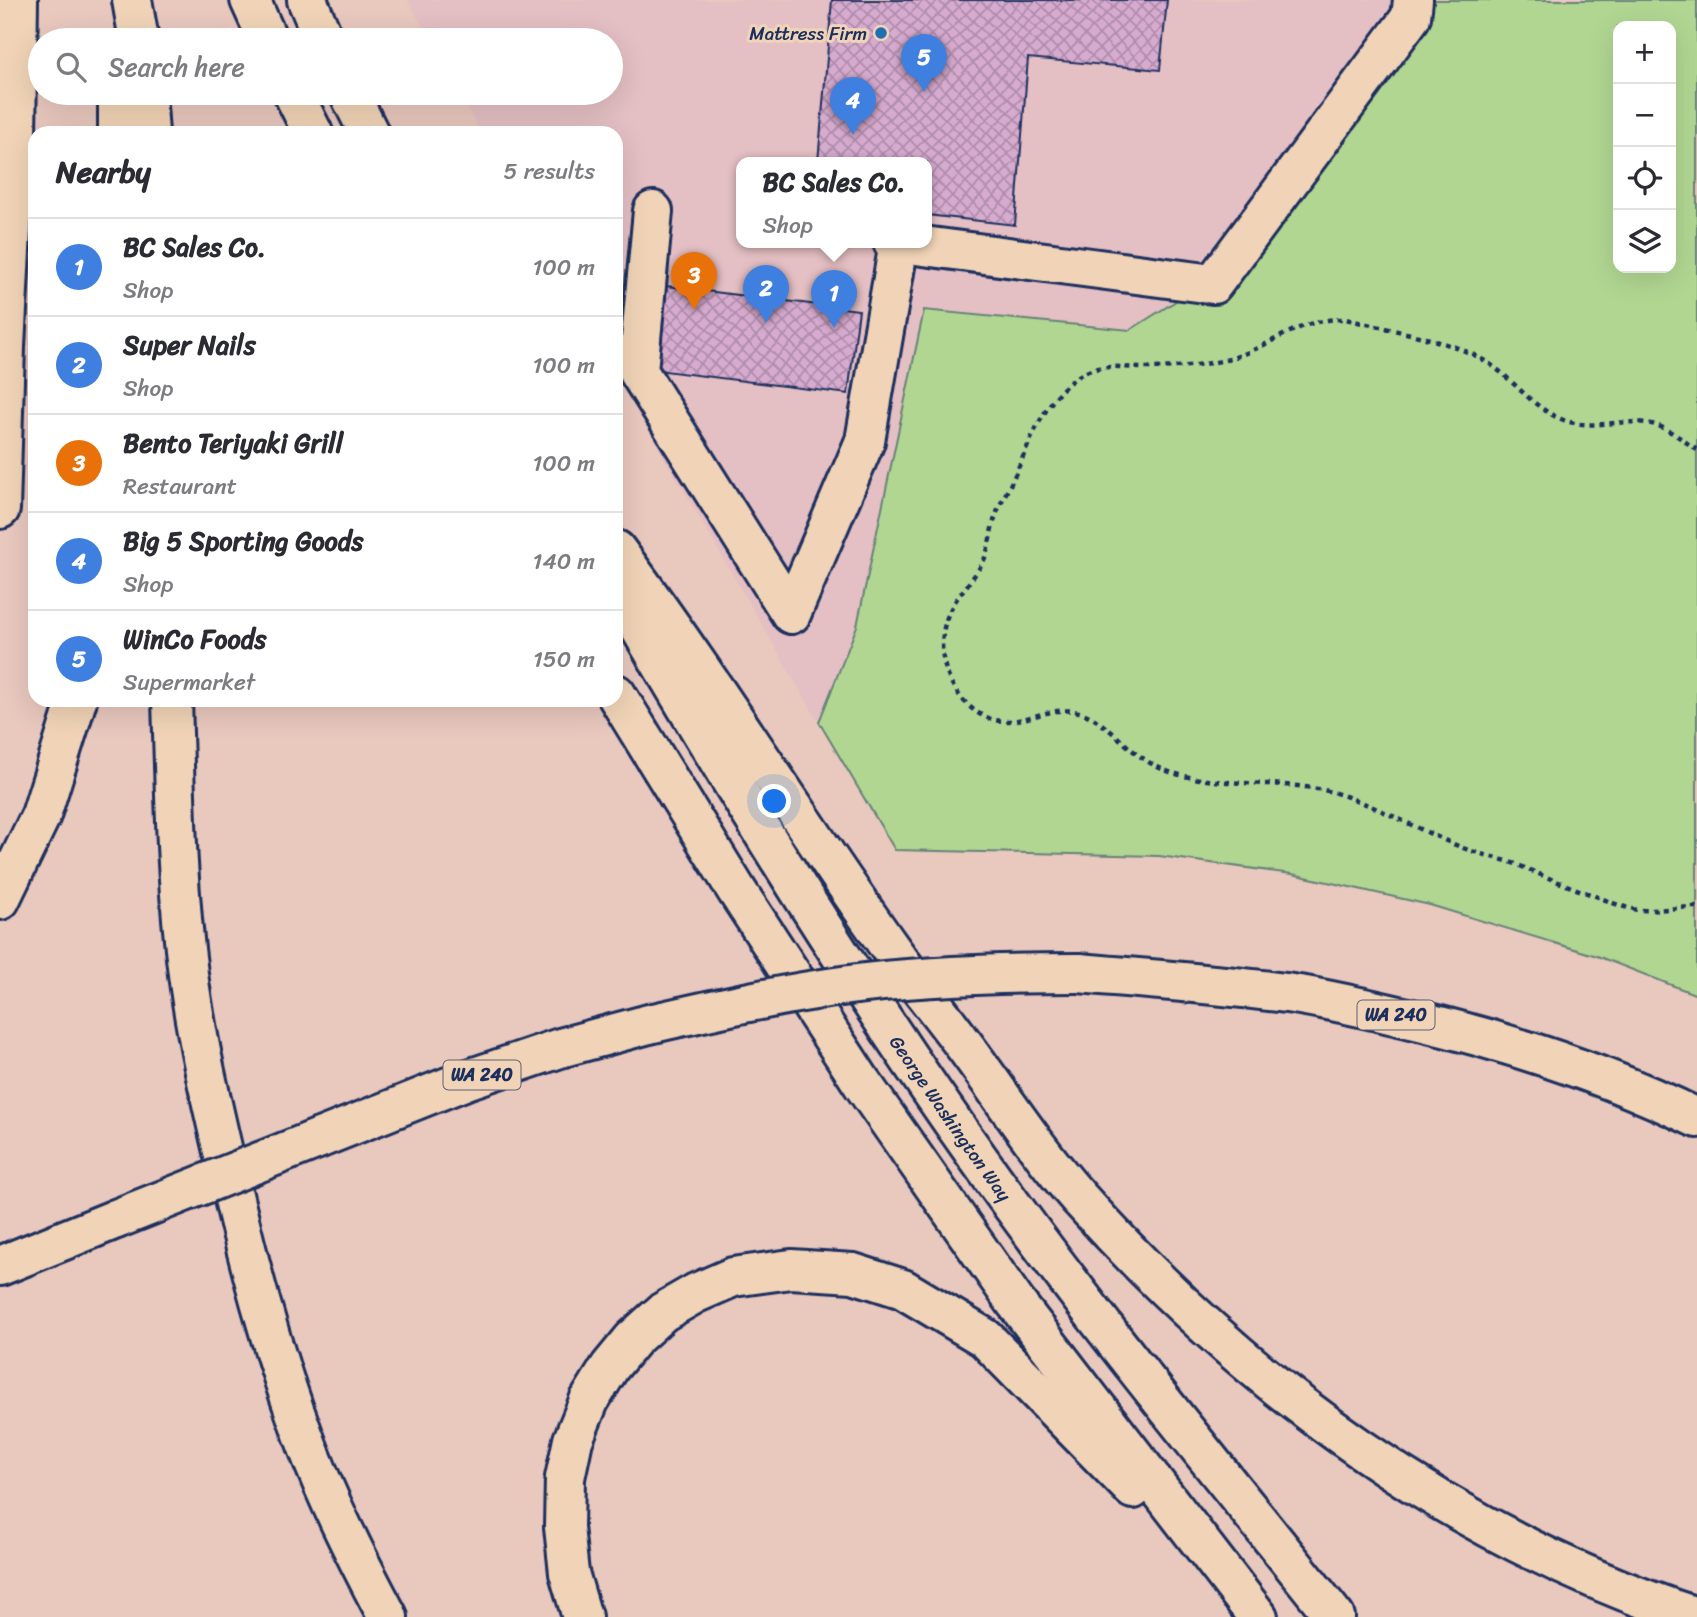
<!DOCTYPE html>
<html lang="en">
<head>
<meta charset="utf-8">
<style>
  body { margin:0; font-family:Sriracha,sans-serif; background:#f7f7f7; color:#2b2b33 }
  .controls { position:absolute; right:21px; top:21px; display:grid; overflow:hidden; border-radius:14px; box-shadow:0 7px 28px #0002 }
  .controls button { width:63px; height:63px; display:grid; place-items:center; padding:0; border:0; border-bottom:2px solid #e1e1e2; background:#fff; color:#2b2b33; font:35px sans-serif }
  .you { position:absolute; left:775px; top:802px; width:24px; height:24px; margin:-18px; border:5px solid #fff; border-radius:50%; background:#1a73e8; box-shadow:0 0 0 10px #1a73e833 }
  .badge { display:grid; place-items:center; width:46px; height:46px; border-radius:50%; background:#1f6fb2; color:#fff; font-size:23px; font-weight:700 }
  .pin { position:absolute; translate:-50% -58px; filter:drop-shadow(0 2px 4px #0008) }
  .pin::after { content:''; position:absolute; top:37px; width:24px; height:21px; background:inherit; clip-path:polygon(0 0,100% 0,50% 100%) }
  .popup { position:absolute; left:736px; top:157px; width:196px; height:91px; box-sizing:border-box; display:grid; place-content:center; border-radius:14px; background:#fff; filter:drop-shadow(0 2px 5px #0005); font-size:23px; white-space:nowrap; color:#7c7c81 }
  .popup b { font-size:26px; color:#2b2b33 }
  .popup::after { content:''; position:absolute; left:50%; top:100%; margin-left:-14px; border:14px solid transparent; border-top-color:#fff }
  .list { margin:0; padding:0; list-style:none }
  h2 { display:flex; justify-content:space-between; align-items:center; height:91px; margin:0; padding:0 28px; font-size:30px }
  h2 small { font-size:23px; font-weight:400; color:#7c7c81 }
  .list li { display:grid; grid-template-columns:46px 1fr auto; gap:21px; align-items:center; box-sizing:border-box; height:98px; padding:0 28px; border-top:2px solid #e1e1e2 }
  .list b { display:block; font-size:26px; white-space:nowrap }
  .list p { margin:0; font-size:23px; white-space:nowrap; color:#7c7c81 }
  .list em { font-size:23px; font-style:normal; color:#7c7c81 }
  .icon { flex:none; width:38px; height:38px; fill:none; stroke:currentColor; stroke-width:2; stroke-linecap:round; stroke-linejoin:round }
  .map { position:relative; flex:none; width:1697px; height:1617px; overflow:hidden }
  .search { position:absolute; background:#fff; box-shadow:0 7px 28px #0002; left:28px; top:28px; width:595px; height:77px; display:flex; align-items:center; gap:18px; box-sizing:border-box; padding:0 24px; border-radius:38px; color:#7c7c81; font-size:26px }
  .panel { position:absolute; background:#fff; box-shadow:0 7px 28px #0002; left:28px; top:126px; width:595px; height:581px; border-radius:21px }
  .map>svg:first-child { display:block }
  .built { fill:#e4bfc3; fill-rule:evenodd }
  .grass { fill:#b1d692; stroke:#668278; stroke-width:2; fill-rule:evenodd }
  .building { fill:url(#building-cross-hatch); stroke:#1b2f5e; stroke-width:2 }
  .lines { fill:none; stroke-linecap:round; stroke-linejoin:round }
  .minor-casing { stroke:#1b2f5e; stroke-width:44 }
  .highway-casing { stroke:#1b2f5e; stroke-width:44 }
  .path { stroke:#1b2f5e; stroke-width:4.5; stroke-dasharray:5 5; stroke-linecap:butt }
  .minor { stroke:#f1d4b7; stroke-width:38 }
  .highway { stroke:#f1d4b7; stroke-width:38 }
  .highway-bridge-casing { stroke:#1b2f5e; stroke-width:44; stroke-linecap:butt }
  .highway-bridge { stroke:#f1d4b7; stroke-width:38 }
  .poi-dot { fill:#1f6fb2; stroke:#f1d4b7; stroke-width:2.5 }
  .labels { text-anchor:middle; dominant-baseline:central; stroke-width:6; stroke-linejoin:round; paint-order:stroke }
  .shield { fill:#f1d4b7; stroke:#5b6079; stroke-width:2 }
  .shield-label { font-size:18px; font-weight:bold; fill:#1b2f5e }
  .poi-label { font-size:19px; fill:#1b2f5e; stroke:#f1d4b7; text-anchor:end }
  .street-label { font-size:19px; fill:#1b2f5e; stroke:#f1d4b7 }
</style>
</head>
<body>
<div class="map">
<svg width="1697" height="1617" viewBox="0 0 1697 1617">
  <defs>
    <pattern id="building-cross-hatch" width="8" height="8" patternUnits="userSpaceOnUse" patternTransform="scale(1.75)"><rect width="8" height="8" fill="#d7abcf"/><path d="M0 0l8 8M0 8l8-8" fill="none" stroke="#ae8cab"/></pattern>
  </defs>
  <rect width="100%" height="100%" fill="#e9c8be"/>
  <filter id="ink" filterUnits="userSpaceOnUse"><feTurbulence type="fractalNoise" baseFrequency=".0143" numOctaves="2"/><feDisplacementMap in="SourceGraphic" scale="14" xChannelSelector="R" yChannelSelector="G"/><feConvolveMatrix kernelMatrix="1 2 1 2 8 2 1 2 1" color-interpolation-filters="sRGB"/></filter>
  <g filter="url(#ink)">
    <path class="built" d="M 408,0 L 1413,0 L 1217,275 L 1130,330 L 924,310 L 857,626 L 819,722 L 616,375 L 616,133 L 481,133 L 459,93 L 611,93 L 611,40 L 431,40 ZM 741,162 L 927,162 L 927,242 L 741,242 Z"/>
    <path class="grass" d="M 1413,0 L 1697,0 L 1697,995 L 1597,956 L 1430,905 L 1292,874 L 1159,856 L 895,850 L 819,722 L 857,626 L 924,310 L 1130,330 L 1217,275 ZM 1618,26 L 1671,26 L 1671,268 L 1618,268 Z"/>
    <path class="building" d="M 832,0 L 1167,0 L 1160,70 L 1028,58 L 1015,225 L 927,215 L 927,162 L 818,162 Z
      M 666,286 L 859,310 L 848,394 L 656,370 Z"/>
    <g class="lines">
      <defs>
        <path id="minor" d="M 653,211 L 638,371 L 791,614 L 865,441 L 899,243
          M 893,242 L 1213,284 L 1411,17 L 1413,0
          M 0,509 L 5,347 L 16,135 L 18,0"/>
        <g id="highway">
          <path d="M 132,0 L 139,40"/>
          <path d="M 250,0 L 268,40"/>
          <path d="M 307,0 L 324,40"/>
          <path d="M 118,93 L 118,133"/>
          <path d="M 146,93 L 149,133"/>
          <path d="M 293,93 L 313,133"/>
          <path d="M 349,93 L 369,133"/>
          <path d="M 616,550 C 712,679 797,817 890,948 C 913,980 938,1010 961,1041 C 1000,1093 1035,1148 1078,1197 C 1247,1386 1453,1537 1696,1617"/>
          <path id="s1" d="M 616,587 C 729,782 847,974 978,1158 C 1090,1316 1214,1465 1335,1617"/>
          <path d="M 616,694 L 737,891 L 862,1083 L 1016,1303 L 1258,1617"/>
          <path d="M 172,700 C 175,791 176,883 188,974 C 196,1035 210,1096 224,1156 C 246,1253 271,1351 307,1445 C 329,1504 358,1561 388,1617"/>
          <path d="M 0,900 L 41,815 L 77,700"/>
          <path d="M 1079,973 C 1148,979 1217,984 1286,993 C 1330,999 1373,1010 1416,1020 C 1512,1043 1608,1075 1697,1118"/>
          <path d="M 320,1138 L 466,1080 L 560,1048 L 649,1024"/>
          <path d="M 0,1266 L 116,1219"/>
          <path d="M 582,1617 L 569,1573 L 564,1527 L 565,1478 L 573,1440 L 589,1401 L 610,1367 L 633,1339 L 663,1312 L 696,1293 L 733,1277 L 791,1269 L 853,1273 L 903,1289 L 985,1338 L 1133,1489"/>
        </g>
      </defs>
      <use href="#minor" class="minor-casing"/>
      <use href="#highway" class="highway-casing"/>
      <path class="path" d="M 1697,450 C 1681,439 1665,425 1646,423 C 1616,419 1589,431 1561,419 C 1531,407 1512,377 1485,361 C 1452,340 1385,329 1346,319 C 1296,318 1270,349 1225,360 C 1200,366 1172,368 1146,368 C 1122,368 1099,362 1077,377 C 1043,400 1030,444 1013,479 C 1007,492 999,505 995,518 C 990,532 990,547 984,560 C 970,587 947,601 943,634 C 939,661 949,687 969,706 C 1012,745 1049,693 1091,717 C 1118,733 1136,760 1167,771 C 1225,791 1287,776 1345,796 C 1385,810 1423,832 1463,848 C 1481,855 1501,858 1518,865 C 1545,877 1571,887 1598,897 C 1611,902 1626,909 1640,910 C 1658,911 1678,907 1697,907"/>
      <use href="#minor" class="minor"/>
      <use href="#highway" class="highway"/>
      <defs>
        <path id="highway-bridge" d="M 649,1024 C 715,1009 781,994 849,985 C 925,975 1003,973 1079,973
          M 116,1219 L 320,1138"/>
      </defs>
      <use href="#highway-bridge" class="highway-bridge-casing"/>
      <use href="#highway-bridge" class="highway-bridge"/>
    </g>
  </g>
  <circle class="poi-dot" cx="881" cy="33" r="7"/>
  <g class="labels">
    <g class="shield">
      <rect x="1357.5" y="1000.5" width="77" height="29" rx="5"/>
      <rect x="443.5" y="1060.5" width="77" height="29" rx="5"/>
    </g>
    <g class="shield-label">
      <text x="1396" y="1015">WA 240</text>
      <text x="482" y="1075">WA 240</text>
    </g>
    <g class="poi-label">
      <text x="867" y="33">Mattress Firm</text>
    </g>
    <g class="street-label">
      <text stroke="none"><textPath href="#s1" startOffset="628">George Washington Way</textPath></text>
    </g>
  </g>
</svg>
<div class="controls">
<button>+</button>
<button>−</button>
<button><svg class="icon" aria-label="locate" viewBox="0 0 24 24"><circle cx="12" cy="12" r="6"/><path d="M12 2v4M12 18v4M2 12h4M18 12h4"/></svg></button>
<button><svg class="icon" aria-label="layers" viewBox="0 0 24 24"><path d="M12 4l9 5-9 5-9-5zM3 14l9 5 9-5"/></svg></button>
</div>
<div class="you"></div>
<div class="pin badge" style="left:834px;top:328px;background:#3f7fe0">1</div>
<div class="popup"><b>BC Sales Co.</b>Shop</div>
<div class="pin badge" style="left:766px;top:323px;background:#3f7fe0">2</div>
<div class="pin badge" style="left:694px;top:310px;background:#e8710a">3</div>
<div class="pin badge" style="left:853px;top:135px;background:#3f7fe0">4</div>
<div class="pin badge" style="left:924px;top:92px;background:#3f7fe0">5</div>
<div class="search"><svg class="icon" aria-label="search" viewBox="0 0 24 24"><circle cx="10" cy="10" r="6"/><path d="M15 15l6 6"/></svg>Search here</div>
<section class="panel">
<h2>Nearby<small>5 results</small></h2>
<ul class="list">
<li><span class="badge" style="background:#3f7fe0">1</span><div><b>BC Sales Co.</b><p>Shop</p></div><em>100 m</em></li>
<li><span class="badge" style="background:#3f7fe0">2</span><div><b>Super Nails</b><p>Shop</p></div><em>100 m</em></li>
<li><span class="badge" style="background:#e8710a">3</span><div><b>Bento Teriyaki Grill</b><p>Restaurant</p></div><em>100 m</em></li>
<li><span class="badge" style="background:#3f7fe0">4</span><div><b>Big 5 Sporting Goods</b><p>Shop</p></div><em>140 m</em></li>
<li><span class="badge" style="background:#3f7fe0">5</span><div><b>WinCo Foods</b><p>Supermarket</p></div><em>150 m</em></li>
</ul>
</section>
</div>
</body>
</html>
